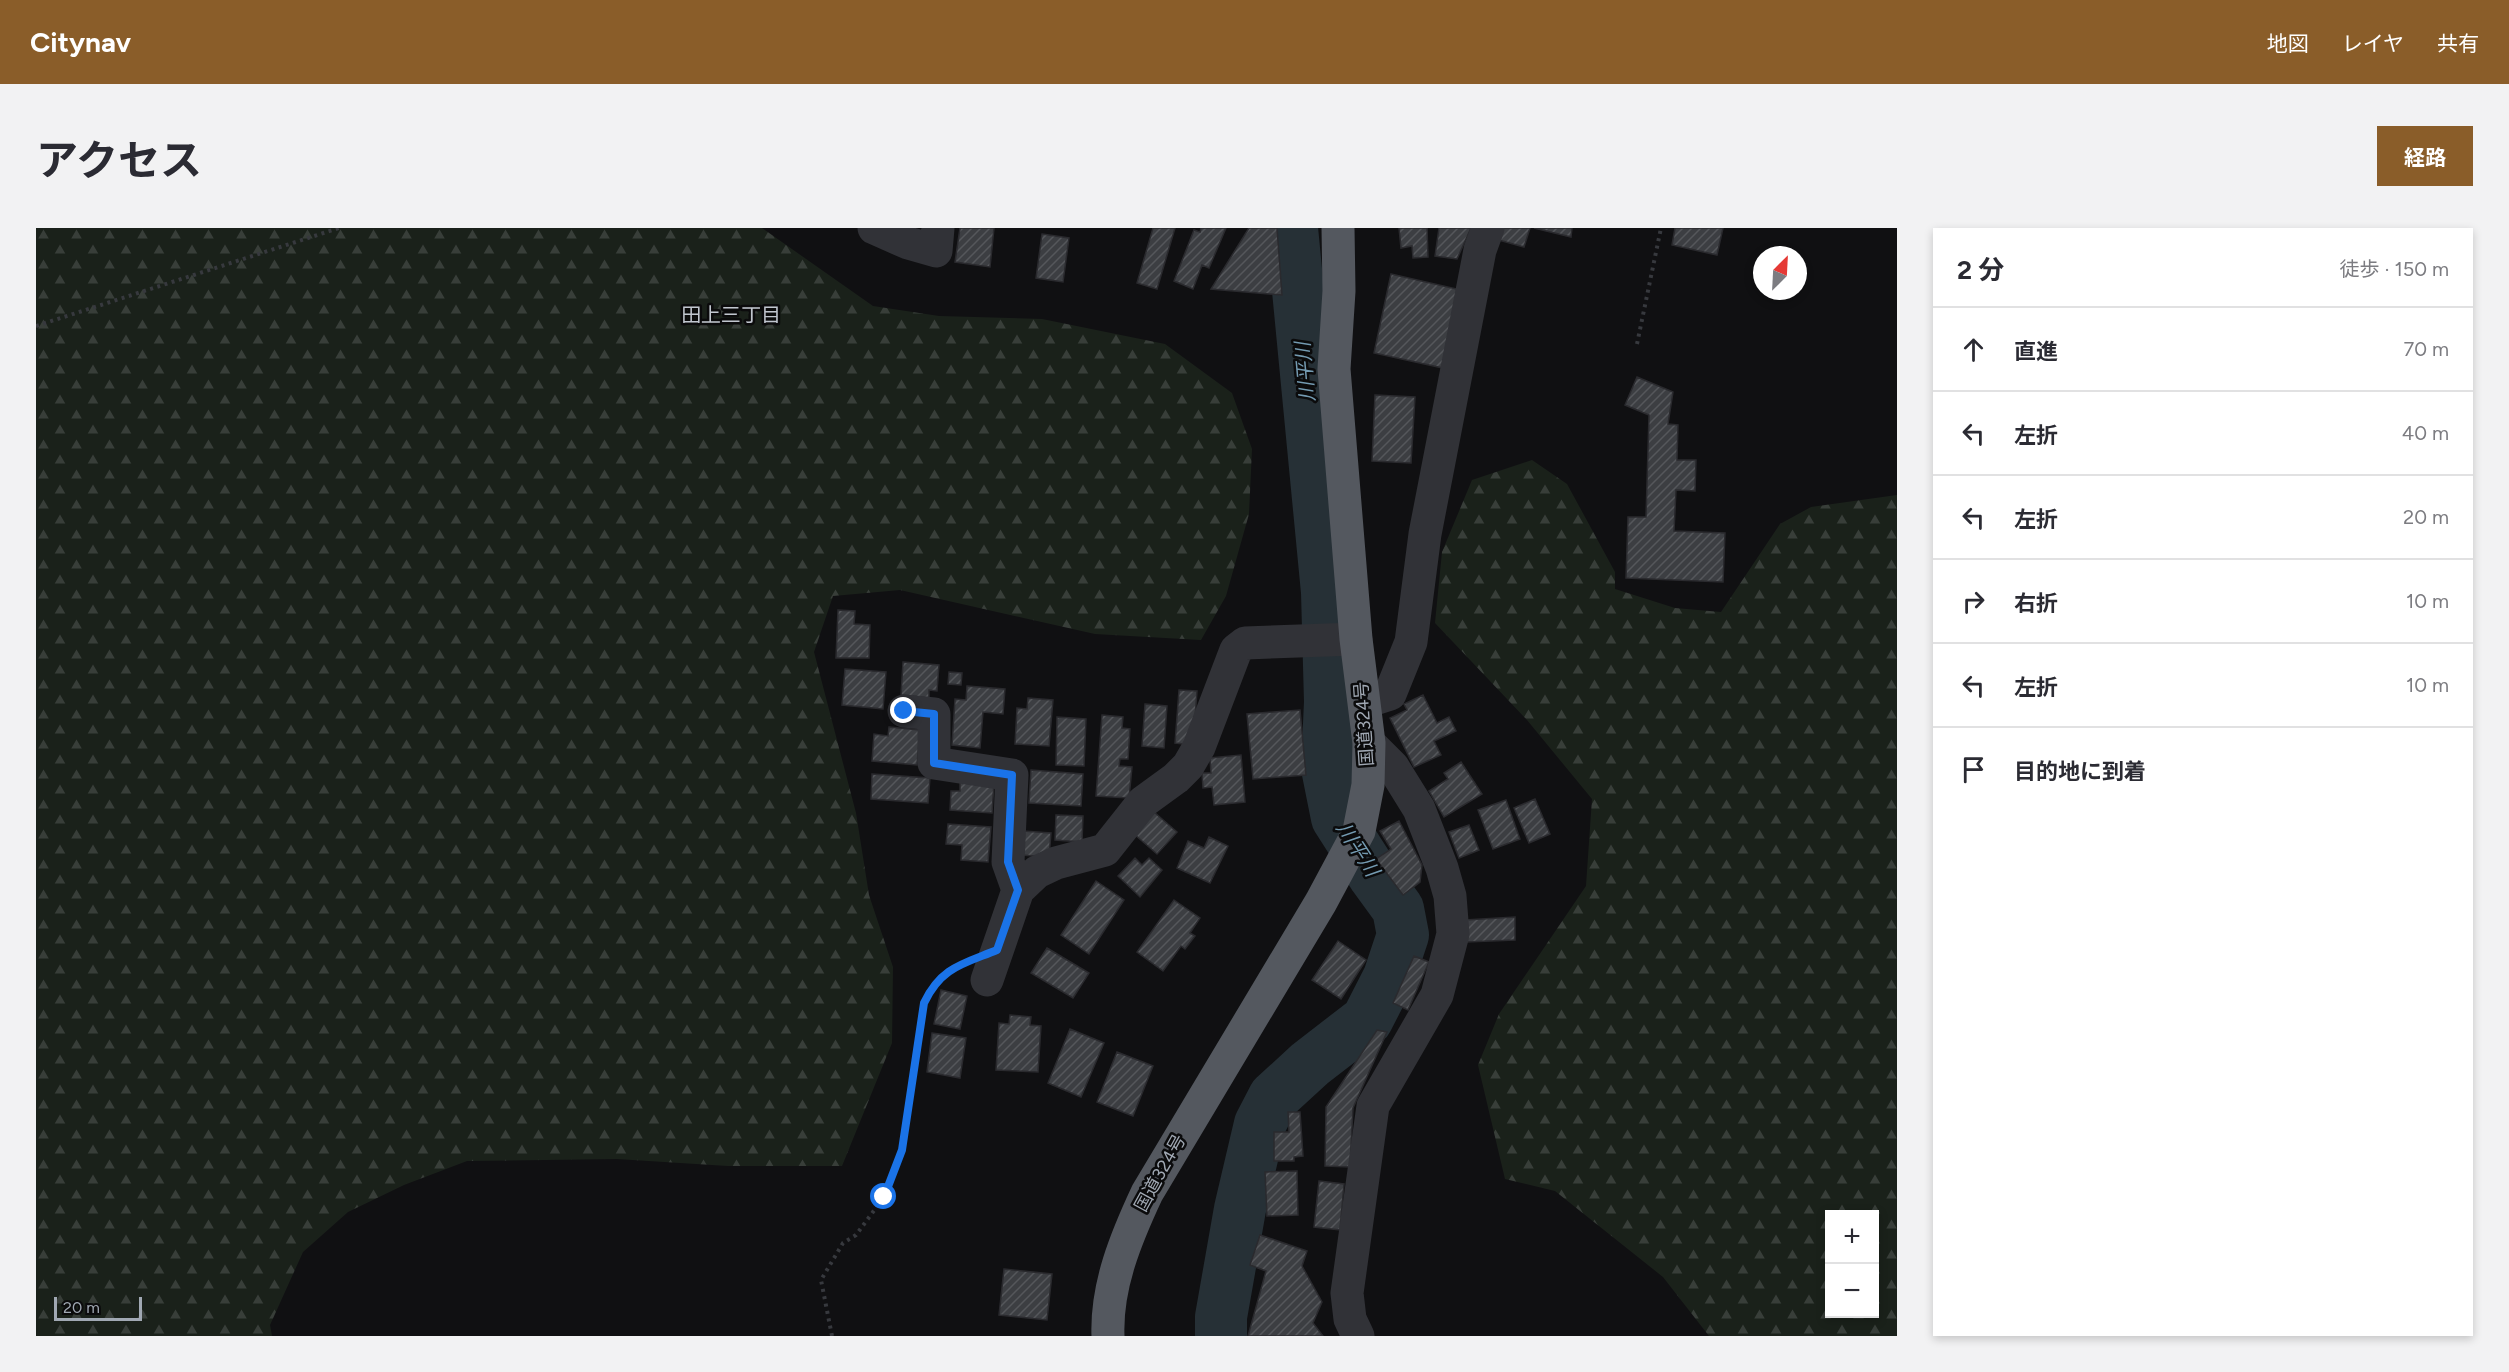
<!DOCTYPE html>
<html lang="ja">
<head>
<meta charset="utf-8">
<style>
  body { margin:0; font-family:Figtree,"Noto Sans JP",sans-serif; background:#f2f2f3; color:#2b2b33 }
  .controls { position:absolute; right:18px; bottom:18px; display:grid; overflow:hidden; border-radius:0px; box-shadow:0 3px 9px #0003 }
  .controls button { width:54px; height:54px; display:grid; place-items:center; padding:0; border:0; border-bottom:2px solid #e1e1e2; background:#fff; color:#2b2b33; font:30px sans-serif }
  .compass { position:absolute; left:1717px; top:18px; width:54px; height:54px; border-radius:50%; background:#fff; box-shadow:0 3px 9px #0003; rotate:24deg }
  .scale { position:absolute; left:18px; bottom:15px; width:88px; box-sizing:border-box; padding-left:6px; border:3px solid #a0a8b3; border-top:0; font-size:16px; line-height:21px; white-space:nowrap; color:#a0a8b3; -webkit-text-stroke:4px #0b0b0c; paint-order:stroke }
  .stop { position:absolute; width:18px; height:18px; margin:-14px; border:4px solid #1a73e8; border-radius:50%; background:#fff }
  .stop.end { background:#1a73e8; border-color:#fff; box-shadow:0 2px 6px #0008 }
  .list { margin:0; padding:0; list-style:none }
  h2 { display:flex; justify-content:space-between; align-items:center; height:78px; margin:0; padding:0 24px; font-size:26px }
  h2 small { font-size:20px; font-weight:400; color:#7c7c81 }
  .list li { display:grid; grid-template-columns:39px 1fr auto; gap:18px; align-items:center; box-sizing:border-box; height:84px; padding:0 24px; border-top:2px solid #e1e1e2 }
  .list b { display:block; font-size:22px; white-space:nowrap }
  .list em { font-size:20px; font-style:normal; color:#7c7c81 }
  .icon { flex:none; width:33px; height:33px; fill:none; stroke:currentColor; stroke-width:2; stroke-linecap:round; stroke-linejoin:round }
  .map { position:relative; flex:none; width:1861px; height:1108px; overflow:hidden; border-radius:0px }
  header { display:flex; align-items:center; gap:36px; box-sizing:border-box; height:84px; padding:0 30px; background:#8a5d29; color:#fff }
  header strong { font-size:28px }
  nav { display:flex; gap:33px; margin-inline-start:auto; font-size:21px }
  .intro { display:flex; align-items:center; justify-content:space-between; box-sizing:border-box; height:144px; padding:0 36px }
  h1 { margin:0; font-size:42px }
  .button { padding:15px 27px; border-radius:0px; background:#8a5d29; color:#fff; font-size:21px; font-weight:700 }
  main { display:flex; gap:36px; padding:0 36px }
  aside { flex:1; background:#fff; border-radius:0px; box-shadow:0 3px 9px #0003 }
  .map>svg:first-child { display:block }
  .forest { fill:url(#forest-firs); fill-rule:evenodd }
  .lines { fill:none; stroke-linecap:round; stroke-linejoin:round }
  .river { stroke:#263036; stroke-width:52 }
  .building { fill:url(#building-hatch); stroke:#2a2a2e; stroke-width:1.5 }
  .path { stroke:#37393e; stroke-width:4; stroke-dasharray:3 4.5; stroke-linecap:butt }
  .minor { stroke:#313237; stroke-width:33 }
  .trunk { stroke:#54585f; stroke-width:33 }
  .route { stroke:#1a73e8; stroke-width:8 }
  .labels { text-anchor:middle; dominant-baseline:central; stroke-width:5; stroke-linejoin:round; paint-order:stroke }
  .street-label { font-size:18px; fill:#a0a8b3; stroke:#0b0b0c }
  .neighbourhood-label { font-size:20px; fill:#c1c6cf; stroke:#0b0b0c }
  .water-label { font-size:20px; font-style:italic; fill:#749bb2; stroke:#0b0b0c }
</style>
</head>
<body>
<header>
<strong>Citynav</strong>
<nav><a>地図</a><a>レイヤ</a><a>共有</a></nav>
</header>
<div class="intro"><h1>アクセス</h1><a class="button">経路</a></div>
<main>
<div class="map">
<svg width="1861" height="1108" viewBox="0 0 1861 1108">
  <defs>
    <pattern id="forest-firs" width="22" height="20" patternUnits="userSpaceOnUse" patternTransform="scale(1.5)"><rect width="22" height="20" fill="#1a211a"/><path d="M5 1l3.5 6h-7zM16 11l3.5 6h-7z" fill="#383e39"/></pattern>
    <pattern id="building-hatch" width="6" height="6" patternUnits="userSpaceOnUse" patternTransform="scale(1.5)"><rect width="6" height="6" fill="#3c3e42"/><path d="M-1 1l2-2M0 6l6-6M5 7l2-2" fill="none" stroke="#55575b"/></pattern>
  </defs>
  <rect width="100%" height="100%" fill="#101012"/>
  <path class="forest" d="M 0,0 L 726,0 L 837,78 L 903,88 L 1006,91 L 1129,116 L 1196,165 L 1216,221 L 1213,286 L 1190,368 L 1165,412 L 1059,406 L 864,362 L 797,368 L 778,424 L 820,585 L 833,667 L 857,739 L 856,815 L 806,938 L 692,938 L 581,931 L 431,933 L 368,957 L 312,984 L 267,1024 L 234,1097 L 236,1108 L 0,1108 Z
    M 1496,232 L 1531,256 L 1579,344 L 1579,361 L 1639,380 L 1685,384 L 1744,296 L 1775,279 L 1861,267 L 1861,1108 L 1673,1108 L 1627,1049 L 1519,963 L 1469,951 L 1442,837 L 1463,786 L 1550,658 L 1556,571 L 1491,492 L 1399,395 L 1406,324 L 1436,252 ZM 1794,986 L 1838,986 L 1838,1086 L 1794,1086 Z"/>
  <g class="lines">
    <path class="river" d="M 1185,1108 L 1185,1089 L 1204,981 L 1224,896 L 1238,869 L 1274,836 L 1331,792 L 1353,749 L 1367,707 L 1362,681 L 1338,648 L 1301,590 L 1291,540 L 1294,474 L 1291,364 L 1256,0"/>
  </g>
  <path class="building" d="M 924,0 L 958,0 L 954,39 L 919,34 Z
    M 1117,0 L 1139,0 L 1121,61 L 1101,55 Z
    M 1165,0 L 1190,0 L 1173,40 L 1166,37 L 1157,61 L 1138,53 L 1158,2 L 1164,4 Z
    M 1213,0 L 1241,0 L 1246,67 L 1175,61 Z
    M 1363,0 L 1391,0 L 1392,29 L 1377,30 L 1376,18 L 1365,20 Z
    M 1403,0 L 1435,0 L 1421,31 L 1399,28 Z
    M 1462,0 L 1494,0 L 1488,19 L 1459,11 Z
    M 1498,0 L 1536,0 L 1535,9 Z
    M 1639,0 L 1687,0 L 1681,27 L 1636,17 Z
    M 1006,6 L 1033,10 L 1027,54 L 1000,50 Z
    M 1355,46 L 1425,62 L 1407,140 L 1338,125 Z
    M 1601,149 L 1637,164 L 1632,196 L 1642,197 L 1641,232 L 1660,232 L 1659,263 L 1640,262 L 1638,303 L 1689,305 L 1687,354 L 1590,350 L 1592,289 L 1610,289 L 1613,187 L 1589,177 Z
    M 1339,167 L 1379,169 L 1375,235 L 1336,233 Z
    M 802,382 L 819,383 L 818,396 L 834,397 L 833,430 L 800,430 Z
    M 867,434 L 903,437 L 901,463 L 893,462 L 893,470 L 865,467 Z
    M 809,441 L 850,444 L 847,481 L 806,477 Z
    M 913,444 L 926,445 L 925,457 L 912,456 Z
    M 931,458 L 969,461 L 967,486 L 947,484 L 944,520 L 916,517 L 919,471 L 930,472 Z
    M 1143,462 L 1161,463 L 1157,517 L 1139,515 Z
    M 1387,467 L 1401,495 L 1413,489 L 1420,503 L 1398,513 L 1405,527 L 1378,539 L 1354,490 L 1371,482 L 1368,476 Z
    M 992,470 L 1017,472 L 1013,518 L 979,516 L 981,480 L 991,481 Z
    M 1109,476 L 1131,478 L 1128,520 L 1106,518 Z
    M 1264,482 L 1270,547 L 1217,551 L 1211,486 Z
    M 1066,487 L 1087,489 L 1086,500 L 1094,501 L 1092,531 L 1084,531 L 1083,538 L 1096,539 L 1093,570 L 1060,568 Z
    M 1021,489 L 1050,491 L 1048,538 L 1020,537 Z
    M 853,499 L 884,502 L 881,537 L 836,533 L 838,506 L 852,508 Z
    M 1205,527 L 1209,574 L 1178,577 L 1176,559 L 1167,560 L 1166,545 L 1175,545 L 1174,530 Z
    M 1425,534 L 1446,566 L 1408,589 L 1393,563 L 1412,551 L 1408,545 Z
    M 995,542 L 1047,546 L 1045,578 L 993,575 Z
    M 836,546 L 894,550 L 892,575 L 835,571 Z
    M 924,553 L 958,555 L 956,585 L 914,582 L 915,563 L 924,563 Z
    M 1499,571 L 1514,606 L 1493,615 L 1478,580 Z
    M 1470,572 L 1484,611 L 1457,621 L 1442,582 Z
    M 1118,584 L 1141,604 L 1121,626 L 1098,606 Z
    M 1020,587 L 1047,588 L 1046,614 L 1019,612 Z
    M 1363,593 L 1386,637 L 1384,654 L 1367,667 L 1340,631 L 1355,621 L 1344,603 Z
    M 912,596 L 955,599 L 952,634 L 925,632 L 926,617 L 910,616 Z
    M 1433,597 L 1443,622 L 1423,630 L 1413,604 Z
    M 987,603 L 1015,605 L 1013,629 L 985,627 Z
    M 1173,609 L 1192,618 L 1174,655 L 1141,640 L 1152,613 L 1168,620 Z
    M 1099,630 L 1106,637 L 1113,630 L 1126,642 L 1104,669 L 1082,648 Z
    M 1060,653 L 1088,672 L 1053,726 L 1025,707 Z
    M 1138,672 L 1164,690 L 1154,705 L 1159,708 L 1149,721 L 1145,718 L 1127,743 L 1101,724 Z
    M 1479,689 L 1479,712 L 1430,714 L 1429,692 Z
    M 1302,713 L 1330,732 L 1305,771 L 1276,752 Z
    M 1011,720 L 1053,745 L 1037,770 L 995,745 Z
    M 1378,728 L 1393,734 L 1372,782 L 1357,775 Z
    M 905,762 L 931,768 L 924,801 L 898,796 Z
    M 974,787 L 995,789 L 994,797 L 1005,798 L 1002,844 L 960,842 L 963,795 L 973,796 Z
    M 1034,801 L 1068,815 L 1045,869 L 1012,855 Z
    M 1341,802 L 1351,804 L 1317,880 L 1314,939 L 1289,938 L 1290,879 Z
    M 896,805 L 930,810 L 924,850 L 891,844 Z
    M 1081,824 L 1117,838 L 1097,888 L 1061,874 Z
    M 1252,884 L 1264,884 L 1267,928 L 1258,929 L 1258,933 L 1238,933 L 1238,904 L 1253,904 Z
    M 1261,943 L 1262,987 L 1231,988 L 1229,944 Z
    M 1283,953 L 1308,956 L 1304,1002 L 1278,999 Z
    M 1224,1007 L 1271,1023 L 1266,1038 L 1286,1074 L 1277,1095 L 1287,1108 L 1212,1108 L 1230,1043 L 1214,1037 Z
    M 968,1041 L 1016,1046 L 1011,1092 L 963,1087 Z"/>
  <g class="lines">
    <path class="path" d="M 0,98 L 303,0
      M 1601,116 L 1625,0
      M 796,1108 L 785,1052 L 807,1015 L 820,1007 L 848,969 L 866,922 L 888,775 C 896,758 904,745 922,738"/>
    <path class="minor" d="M 838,0 L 872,15 L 900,23 L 902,0
      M 1329,474 L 1354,466 L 1375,414 L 1389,306 L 1444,22 L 1452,0
      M 868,483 L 898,486 L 898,535 L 976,547 L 972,634 L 982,662
      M 951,752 L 982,662 L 1001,644 L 1020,635 L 1069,622 L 1107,574 L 1140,550 L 1152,538 L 1163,519 L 1200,422 L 1209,415 L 1320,411
      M 1322,1108 L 1314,1091 L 1311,1065 L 1337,878 L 1401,767 L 1417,706 L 1414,668 L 1406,640 L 1383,581 L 1357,539 L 1333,515"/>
    <path class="trunk" d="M 1072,1108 C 1070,1058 1090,1010 1111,965 L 1285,674 L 1323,603 L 1332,557 L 1333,515 L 1320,411 L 1298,141 L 1303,63 L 1302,0"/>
  </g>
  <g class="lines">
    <path class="route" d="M 848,969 L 866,922 L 888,775 C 905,739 927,736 961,722 L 982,662 L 972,634 L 976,547 L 898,535 L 898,486 L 868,483"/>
  </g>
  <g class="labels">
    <g class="street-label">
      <text transform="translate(1328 496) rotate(-94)">国道324号</text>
      <text transform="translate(1124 945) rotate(-61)">国道324号</text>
    </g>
    <g class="neighbourhood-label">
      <text x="695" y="87">田上三丁目</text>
    </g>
    <g class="water-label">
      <text transform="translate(1269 144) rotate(-95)">川平川</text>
      <text transform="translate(1322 621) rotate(57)">川平川</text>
    </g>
  </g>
</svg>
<div class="controls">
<button>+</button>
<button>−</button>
</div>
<svg class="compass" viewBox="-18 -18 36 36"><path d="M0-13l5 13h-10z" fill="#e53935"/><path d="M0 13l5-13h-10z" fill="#7c7c81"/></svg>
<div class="scale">20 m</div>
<div class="stop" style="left:848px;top:969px"></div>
<div class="stop end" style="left:868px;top:483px"></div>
</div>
<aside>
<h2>2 分<small>徒歩 · 150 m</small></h2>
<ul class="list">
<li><svg class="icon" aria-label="ahead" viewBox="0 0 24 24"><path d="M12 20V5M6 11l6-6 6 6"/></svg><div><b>直進</b></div><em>70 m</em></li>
<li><svg class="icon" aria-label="left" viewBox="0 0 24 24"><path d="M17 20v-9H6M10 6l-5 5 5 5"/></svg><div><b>左折</b></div><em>40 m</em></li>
<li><svg class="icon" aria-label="left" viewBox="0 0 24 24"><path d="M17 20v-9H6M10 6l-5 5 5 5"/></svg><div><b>左折</b></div><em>20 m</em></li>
<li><svg class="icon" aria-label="right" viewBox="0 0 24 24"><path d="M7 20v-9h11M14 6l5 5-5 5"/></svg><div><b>右折</b></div><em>10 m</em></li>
<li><svg class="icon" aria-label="left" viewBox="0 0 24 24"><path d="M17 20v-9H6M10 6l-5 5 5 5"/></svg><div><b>左折</b></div><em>10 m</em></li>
<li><svg class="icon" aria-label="arrive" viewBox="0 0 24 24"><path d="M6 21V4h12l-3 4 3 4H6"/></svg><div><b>目的地に到着</b></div></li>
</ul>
</aside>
</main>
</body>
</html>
